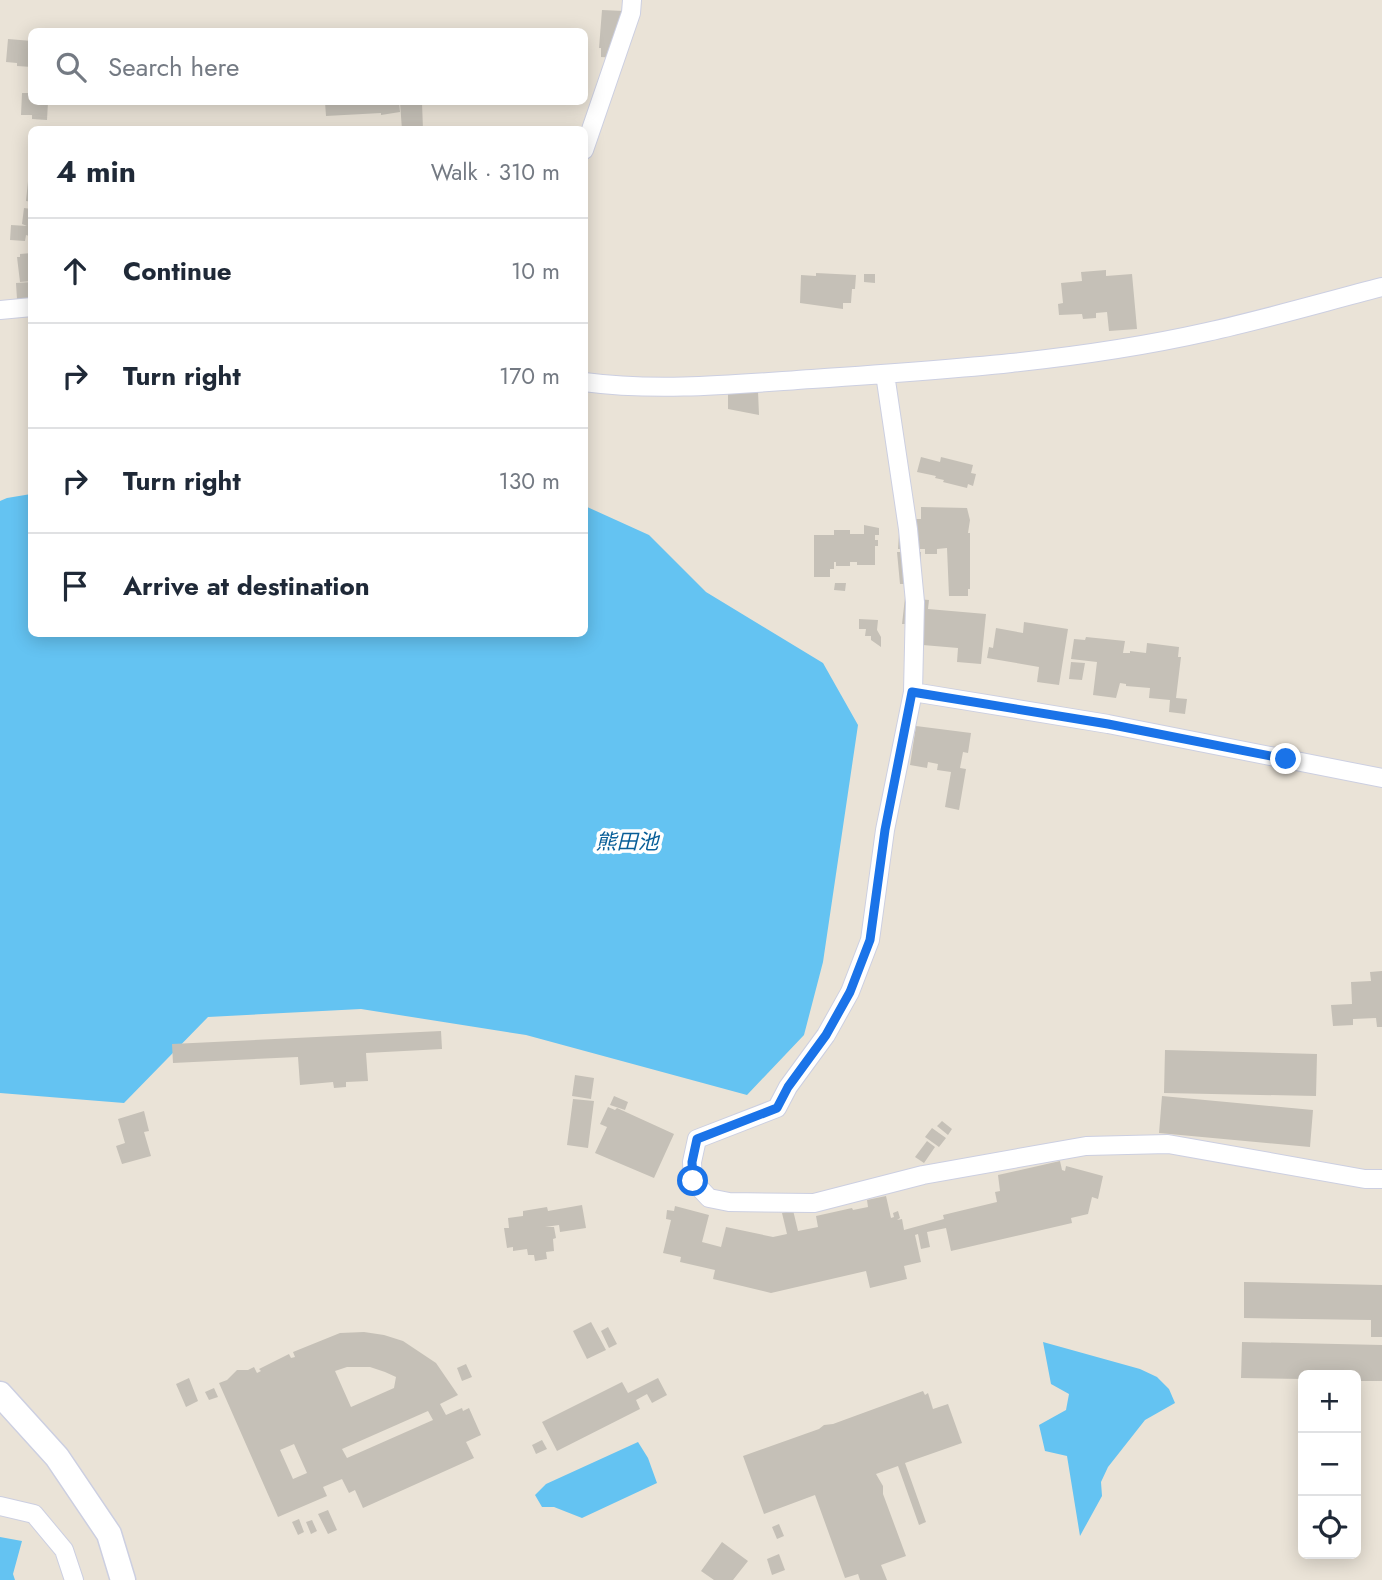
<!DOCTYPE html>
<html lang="en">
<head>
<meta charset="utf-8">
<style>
  body { margin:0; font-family:Jost,"Noto Sans JP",sans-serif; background:#f2f2f3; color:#1f2937 }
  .controls { position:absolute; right:21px; bottom:21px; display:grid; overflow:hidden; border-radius:10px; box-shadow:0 4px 18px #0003 }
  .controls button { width:63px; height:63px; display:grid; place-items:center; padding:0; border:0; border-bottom:2px solid #e0e1e3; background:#fff; color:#1f2937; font:35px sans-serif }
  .stop { position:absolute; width:21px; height:21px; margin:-16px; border:5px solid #1a73e8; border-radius:50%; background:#fff }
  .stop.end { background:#1a73e8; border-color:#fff; box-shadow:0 2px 7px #0008 }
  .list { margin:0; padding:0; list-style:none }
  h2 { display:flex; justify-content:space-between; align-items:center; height:91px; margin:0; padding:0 28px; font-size:30px }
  h2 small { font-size:23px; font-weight:400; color:#747a83 }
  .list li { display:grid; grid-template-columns:46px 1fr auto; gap:21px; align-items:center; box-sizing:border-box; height:105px; padding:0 28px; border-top:2px solid #e0e1e3 }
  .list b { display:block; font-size:26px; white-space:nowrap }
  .list em { font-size:23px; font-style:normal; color:#747a83 }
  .icon { flex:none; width:38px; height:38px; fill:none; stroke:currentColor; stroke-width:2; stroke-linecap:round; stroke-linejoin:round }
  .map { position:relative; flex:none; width:1382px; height:1580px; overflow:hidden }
  .search { position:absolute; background:#fff; box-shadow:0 4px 18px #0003; left:28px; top:28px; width:560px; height:77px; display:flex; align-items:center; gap:18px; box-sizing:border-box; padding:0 24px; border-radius:10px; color:#747a83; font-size:26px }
  .panel { position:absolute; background:#fff; box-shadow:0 4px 18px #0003; left:28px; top:126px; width:560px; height:511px; border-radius:10px }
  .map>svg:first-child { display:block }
  .water { fill:#64c3f2 }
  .building { fill:#c5c0b7; fill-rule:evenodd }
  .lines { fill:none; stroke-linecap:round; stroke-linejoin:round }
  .street-casing { stroke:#cccfe1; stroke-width:20 }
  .secondary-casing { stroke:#cccfe1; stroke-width:27 }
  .street { stroke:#fff; stroke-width:18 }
  .secondary { stroke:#fff; stroke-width:24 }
  .route { stroke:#1a73e8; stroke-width:9 }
  .labels { text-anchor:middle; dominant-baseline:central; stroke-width:7; stroke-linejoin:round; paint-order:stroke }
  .water-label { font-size:21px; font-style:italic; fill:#085e98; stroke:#fff }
</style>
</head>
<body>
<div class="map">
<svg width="1382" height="1580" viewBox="0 0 1382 1580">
  <rect width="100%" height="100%" fill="#eae3d7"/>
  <path class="water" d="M 31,494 L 32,634 L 584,634 L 585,506 L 649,535 L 706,592 L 823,663 L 858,725 L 823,962 L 804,1035 L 747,1095 L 526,1035 L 361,1009 L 208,1017 L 124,1103 L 0,1093 L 0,501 L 7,498 Z
    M 1043,1342 L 1140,1369 L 1157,1377 L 1169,1389 L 1175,1403 L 1145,1420 L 1108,1467 L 1101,1482 L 1102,1496 L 1080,1536 L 1067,1456 L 1045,1451 L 1039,1425 L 1066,1410 L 1069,1394 L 1051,1384 Z
    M 638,1442 L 648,1458 L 657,1483 L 582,1518 L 554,1507 L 542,1507 L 535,1495 L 546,1484 Z
    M 0,1537 L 22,1541 L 13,1574 L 15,1580 L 0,1580 Z"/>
  <path class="building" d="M 602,10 L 624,11 L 617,58 L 601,57 L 601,48 L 599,48 Z
    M 8,39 L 32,41 L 32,67 L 17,66 L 17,63 L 6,62 Z
    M 22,93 L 32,93 L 32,102 L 48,102 L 47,120 L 32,119 L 32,115 L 21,115 Z
    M 325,102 L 399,102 L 400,112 L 381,115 L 381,113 L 326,116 Z
    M 400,102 L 422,102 L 423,130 L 402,130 Z
    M 28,181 L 32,181 L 32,202 L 26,201 Z
    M 24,208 L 32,209 L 32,240 L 28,240 L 29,236 L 26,235 L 25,241 L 10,240 L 11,225 L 27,226 L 22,224 Z
    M 32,253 L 32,281 L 20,282 L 17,257 L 20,257 L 20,254 Z
    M 1106,270 L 1106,276 L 1132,274 L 1137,329 L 1109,331 L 1107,312 L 1096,313 L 1096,318 L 1083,319 L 1082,314 L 1059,315 L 1058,304 L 1063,303 L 1061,283 L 1082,281 L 1081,272 Z
    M 816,273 L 856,275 L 855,289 L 852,289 L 851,303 L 843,303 L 843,309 L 800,303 L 801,275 L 816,276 Z
    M 864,274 L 875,274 L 875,283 L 864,282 Z
    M 32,282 L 32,298 L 17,299 L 16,283 Z
    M 758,391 L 759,415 L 728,409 L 728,393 Z
    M 921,457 L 940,462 L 941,457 L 973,465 L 971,473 L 976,474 L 973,486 L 968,484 L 967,488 L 943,482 L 944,480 L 935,478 L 936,476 L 917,472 Z
    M 921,507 L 967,508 L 970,520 L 968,533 L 970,533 L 970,589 L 968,589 L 968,596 L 949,596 L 947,548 L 937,549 L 937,554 L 925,554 L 925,549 L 908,549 L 908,552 L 921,552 L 921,584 L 900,584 L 897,552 L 901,552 L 901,549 L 898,549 L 900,519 L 921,519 Z
    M 864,525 L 879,528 L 879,535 L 875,535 L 875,540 L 878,540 L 878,546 L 875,546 L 875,565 L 857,565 L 857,562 L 850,562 L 850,566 L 836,566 L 836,562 L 834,562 L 834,569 L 830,569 L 830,577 L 814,577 L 814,535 L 834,535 L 834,530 L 850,530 L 850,534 L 864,534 Z
    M 835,583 L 846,583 L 845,591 L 834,590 Z
    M 905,598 L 929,600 L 928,609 L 986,614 L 981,664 L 957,662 L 958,648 L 911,644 L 908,624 L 902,624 Z
    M 859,619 L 878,620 L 877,630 L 881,637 L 881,647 L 871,640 L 871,636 L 865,636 L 866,629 L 859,629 Z
    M 1024,622 L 1068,629 L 1059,685 L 1037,682 L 1039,667 L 987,658 L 989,647 L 993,648 L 996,628 L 1023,633 Z
    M 1086,637 L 1125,641 L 1123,653 L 1130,653 L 1130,651 L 1146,653 L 1147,643 L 1179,647 L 1178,657 L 1181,657 L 1176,698 L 1187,699 L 1185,714 L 1169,712 L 1170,700 L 1149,698 L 1150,688 L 1126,686 L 1126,684 L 1120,683 L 1116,698 L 1093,695 L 1097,662 L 1071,659 L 1074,639 L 1085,640 Z
    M 1071,662 L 1085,663 L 1082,680 L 1069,679 Z
    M 916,726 L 971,733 L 968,753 L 963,752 L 960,768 L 966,769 L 959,810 L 945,807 L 951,772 L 937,770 L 938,764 L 928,762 L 927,768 L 910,765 Z
    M 1382,971 L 1382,1027 L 1377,1027 L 1376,1018 L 1353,1019 L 1353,1025 L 1333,1026 L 1331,1005 L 1352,1004 L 1351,982 L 1371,981 L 1370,972 Z
    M 441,1031 L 442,1049 L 366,1053 L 368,1081 L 346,1082 L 346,1087 L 334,1088 L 333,1082 L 300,1085 L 298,1057 L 173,1063 L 172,1044 Z
    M 1165,1050 L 1317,1054 L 1316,1096 L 1164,1093 Z
    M 575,1075 L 594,1078 L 591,1099 L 572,1096 Z
    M 614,1096 L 628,1102 L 625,1110 L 610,1105 Z
    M 1162,1096 L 1313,1110 L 1310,1147 L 1159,1133 Z
    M 573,1099 L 594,1101 L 588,1148 L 567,1145 Z
    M 608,1107 L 615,1110 L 617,1108 L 674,1134 L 654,1178 L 595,1153 L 607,1127 L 600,1124 Z
    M 144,1111 L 149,1131 L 144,1132 L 151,1156 L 122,1164 L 116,1146 L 125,1143 L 118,1119 Z
    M 942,1121 L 952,1129 L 948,1135 L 937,1126 Z
    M 932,1128 L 946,1138 L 939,1147 L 925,1137 Z
    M 927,1141 L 935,1147 L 924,1163 L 915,1157 Z
    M 1060,1161 L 1062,1170 L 1065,1171 L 1066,1166 L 1103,1176 L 1098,1199 L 1092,1197 L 1088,1214 L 1071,1218 L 1072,1223 L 951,1251 L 946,1228 L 927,1232 L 930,1247 L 921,1249 L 918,1234 L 915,1235 L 921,1262 L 904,1266 L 907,1279 L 870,1288 L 866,1271 L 771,1293 L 713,1279 L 715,1270 L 680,1262 L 681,1257 L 663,1253 L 671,1220 L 666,1219 L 667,1210 L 674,1211 L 675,1206 L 709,1215 L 702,1242 L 721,1247 L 726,1227 L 773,1237 L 787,1234 L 782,1213 L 793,1210 L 798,1231 L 818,1227 L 816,1216 L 852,1208 L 853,1210 L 868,1207 L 867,1200 L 886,1196 L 891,1218 L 894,1217 L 893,1213 L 898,1211 L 900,1218 L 897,1220 L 902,1219 L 904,1230 L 944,1219 L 943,1215 L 997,1202 L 995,1192 L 1000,1191 L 998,1175 Z
    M 582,1205 L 586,1228 L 560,1232 L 559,1225 L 545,1227 L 554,1227 L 556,1238 L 553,1239 L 554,1251 L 546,1252 L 547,1259 L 535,1261 L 534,1255 L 528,1255 L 527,1249 L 513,1251 L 513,1247 L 507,1248 L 504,1228 L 509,1228 L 508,1218 L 523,1216 L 523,1211 L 547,1207 L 548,1211 Z
    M 1244,1282 L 1382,1285 L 1382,1337 L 1371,1337 L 1371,1320 L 1244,1318 Z
    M 591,1322 L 606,1350 L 587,1359 L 573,1331 Z
    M 608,1327 L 617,1344 L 609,1348 L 601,1331 Z
    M 364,1332 L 384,1335 L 403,1341 L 436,1363 L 458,1395 L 440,1404 L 446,1415 L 462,1408 L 463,1411 L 469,1408 L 481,1435 L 466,1442 L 474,1458 L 363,1508 L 355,1490 L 349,1493 L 342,1479 L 323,1487 L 327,1496 L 278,1517 L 219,1383 L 227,1380 L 237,1370 L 248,1370 L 254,1367 L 257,1373 L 261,1371 L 259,1369 L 289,1354 L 291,1358 L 295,1357 L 293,1352 L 340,1333 ZM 347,1367 L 370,1367 L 385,1372 L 396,1377 L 394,1388 L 351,1407 L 335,1371 ZM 428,1411 L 433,1420 L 347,1458 L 342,1449 ZM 294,1444 L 307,1473 L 293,1479 L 280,1450 Z
    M 1242,1342 L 1382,1345 L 1382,1381 L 1356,1381 L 1356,1375 L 1303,1375 L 1303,1379 L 1241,1378 Z
    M 466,1364 L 472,1377 L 462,1381 L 457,1368 Z
    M 189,1378 L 198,1401 L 186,1407 L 176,1384 Z
    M 658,1378 L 667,1395 L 652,1403 L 647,1394 L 636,1400 L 640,1409 L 557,1451 L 542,1422 L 622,1382 L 628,1393 Z
    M 214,1388 L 218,1397 L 209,1400 L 205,1392 Z
    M 923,1391 L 925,1395 L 928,1393 L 933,1409 L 948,1404 L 962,1443 L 905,1463 L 926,1522 L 919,1525 L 898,1466 L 876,1474 L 883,1486 L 883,1494 L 906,1556 L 881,1565 L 887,1580 L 860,1580 L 858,1574 L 845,1578 L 815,1495 L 764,1514 L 743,1456 L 819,1429 L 824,1425 L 833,1424 Z
    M 542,1440 L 547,1449 L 536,1454 L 532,1445 Z
    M 328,1510 L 337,1530 L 328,1534 L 318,1514 Z
    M 299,1519 L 304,1532 L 298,1535 L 292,1522 Z
    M 312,1520 L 317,1531 L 311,1534 L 306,1522 Z
    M 779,1524 L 784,1536 L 777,1539 L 772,1527 Z
    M 722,1542 L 748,1561 L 733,1580 L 714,1580 L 701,1571 Z
    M 779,1554 L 785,1570 L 772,1575 L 767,1559 Z"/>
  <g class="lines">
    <defs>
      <path id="street" d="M 584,150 L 631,13 L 632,0
        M 0,310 L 32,307
        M 885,374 L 908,529 L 915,602 L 913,692 L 885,830 L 870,940 L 850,992 L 826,1035 L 788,1087 L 777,1108 L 697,1139 L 692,1162 L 693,1181 L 709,1198 L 729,1202 L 814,1203 L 923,1175 L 1086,1146 L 1168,1144 L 1365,1179 L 1382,1179
        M 584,382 C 659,392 738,384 812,379 C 945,370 1078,361 1207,332 C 1266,319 1324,302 1382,287
        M 913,692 L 1108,724 L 1382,778
        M 0,1506 L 34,1514 L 64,1550 L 74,1580"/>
      <path id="secondary" d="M 0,1394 L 57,1457 L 109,1534 L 123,1580"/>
    </defs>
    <use href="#street" class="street-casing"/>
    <use href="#secondary" class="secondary-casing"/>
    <use href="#street" class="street"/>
    <use href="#secondary" class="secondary"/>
  </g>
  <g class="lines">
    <path class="route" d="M 693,1181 L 692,1162 L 697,1139 L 777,1108 L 788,1087 L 826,1035 L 850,992 L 870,940 L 885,830 L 912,692 L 1108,724 L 1286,759"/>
  </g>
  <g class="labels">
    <g class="water-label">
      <text x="627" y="842">熊田池</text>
    </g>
  </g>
</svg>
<div class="controls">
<button>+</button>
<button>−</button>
<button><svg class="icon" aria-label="locate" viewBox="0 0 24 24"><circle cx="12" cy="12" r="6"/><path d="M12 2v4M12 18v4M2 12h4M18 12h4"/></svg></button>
</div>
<div class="stop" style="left:693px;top:1181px"></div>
<div class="stop end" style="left:1286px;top:759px"></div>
<div class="search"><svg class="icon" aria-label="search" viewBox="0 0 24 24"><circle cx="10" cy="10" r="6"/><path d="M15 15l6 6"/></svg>Search here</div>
<section class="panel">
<h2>4 min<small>Walk · 310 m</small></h2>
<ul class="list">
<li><svg class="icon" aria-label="ahead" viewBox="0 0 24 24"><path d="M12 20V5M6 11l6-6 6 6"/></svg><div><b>Continue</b></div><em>10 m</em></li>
<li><svg class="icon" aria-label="right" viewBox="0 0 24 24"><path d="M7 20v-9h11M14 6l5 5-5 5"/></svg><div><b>Turn right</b></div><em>170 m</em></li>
<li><svg class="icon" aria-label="right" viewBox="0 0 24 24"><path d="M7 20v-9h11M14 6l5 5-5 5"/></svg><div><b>Turn right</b></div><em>130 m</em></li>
<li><svg class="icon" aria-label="arrive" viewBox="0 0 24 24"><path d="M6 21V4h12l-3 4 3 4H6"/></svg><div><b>Arrive at destination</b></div></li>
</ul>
</section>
</div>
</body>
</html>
